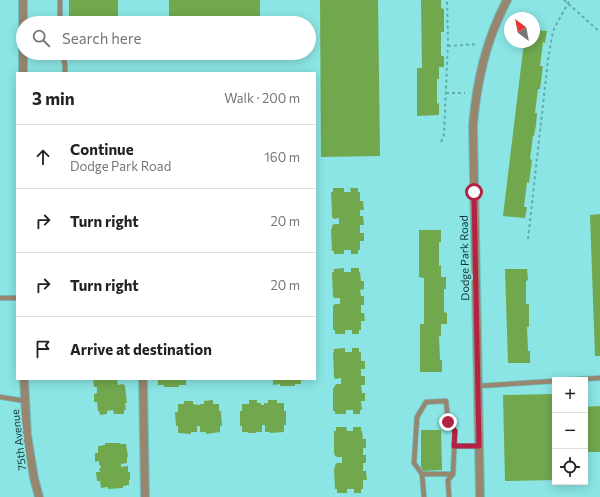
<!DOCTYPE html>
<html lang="en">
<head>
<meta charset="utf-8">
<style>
  body { margin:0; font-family:Commissioner,sans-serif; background:#f6f6f6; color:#222 }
  .controls { position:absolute; right:12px; bottom:12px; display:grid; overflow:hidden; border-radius:0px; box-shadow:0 2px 10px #0003 }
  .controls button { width:36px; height:36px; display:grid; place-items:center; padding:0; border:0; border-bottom:1px solid #e0e0e0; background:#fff; color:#222; font:20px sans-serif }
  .compass { position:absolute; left:504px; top:12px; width:36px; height:36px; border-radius:50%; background:#fff; box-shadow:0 2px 10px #0003; rotate:328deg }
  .stop { position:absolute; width:12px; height:12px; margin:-9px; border:3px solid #b32143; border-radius:50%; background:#fff }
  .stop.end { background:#b32143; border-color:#fff; box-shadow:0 1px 4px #0008 }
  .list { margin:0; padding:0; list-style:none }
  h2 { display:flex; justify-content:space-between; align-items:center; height:52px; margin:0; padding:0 16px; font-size:17px }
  h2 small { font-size:13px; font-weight:400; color:#767676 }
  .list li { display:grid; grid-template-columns:26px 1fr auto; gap:12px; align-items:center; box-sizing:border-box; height:64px; padding:0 16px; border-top:1px solid #e0e0e0 }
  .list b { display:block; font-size:15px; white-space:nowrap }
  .list p { margin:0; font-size:13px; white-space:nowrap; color:#767676 }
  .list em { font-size:13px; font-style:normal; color:#767676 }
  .icon { flex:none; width:22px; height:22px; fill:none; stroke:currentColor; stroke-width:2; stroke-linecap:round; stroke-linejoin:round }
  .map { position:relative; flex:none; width:600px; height:497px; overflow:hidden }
  .search { position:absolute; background:#fff; box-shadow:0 2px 10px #0003; left:16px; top:16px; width:300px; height:44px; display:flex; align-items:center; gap:10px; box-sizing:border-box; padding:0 14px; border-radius:22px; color:#767676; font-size:15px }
  .panel { position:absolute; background:#fff; box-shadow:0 2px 10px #0003; left:16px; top:72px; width:300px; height:308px; border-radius:0px }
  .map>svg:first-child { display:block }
  .building { fill:#71a84d }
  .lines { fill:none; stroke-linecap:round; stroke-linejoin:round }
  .service-casing { stroke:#72c2c2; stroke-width:6 }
  .minor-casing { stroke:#72c2c2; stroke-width:10 }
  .tertiary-casing { stroke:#72c2c2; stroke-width:10 }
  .path { stroke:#62acab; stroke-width:2; stroke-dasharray:3 3; stroke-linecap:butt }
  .service { stroke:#988770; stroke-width:4.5 }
  .minor { stroke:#988770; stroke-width:8 }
  .tertiary { stroke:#988770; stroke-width:8 }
  .route { stroke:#b32143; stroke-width:5 }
  .labels { text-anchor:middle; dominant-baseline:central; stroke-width:3.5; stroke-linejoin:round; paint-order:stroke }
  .street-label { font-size:11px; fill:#113838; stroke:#8ae5e4 }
</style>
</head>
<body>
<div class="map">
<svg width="600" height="497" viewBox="0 0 600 497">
  <rect width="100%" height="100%" fill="#8ae5e4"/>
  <path class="building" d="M 69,0 L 118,0 L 118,23 L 69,23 Z
    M 169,0 L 260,0 L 260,23 L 169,23 Z
    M 320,0 L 378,0 L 380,156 L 321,157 Z
    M 421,0 L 441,0 L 441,8 L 444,9 L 444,32 L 441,32 L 441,56 L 444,56 L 444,67 L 439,67 L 439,79 L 437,79 L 437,104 L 439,103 L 439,115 L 417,116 L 417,68 L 422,68 Z
    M 534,30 L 547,31 L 545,43 L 543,42 L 540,66 L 543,66 L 540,89 L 538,89 L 535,113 L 537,113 L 536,125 L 534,136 L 533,136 L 530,159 L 532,160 L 529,183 L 527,182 L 524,207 L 527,207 L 525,218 L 503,216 L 524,42 L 534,42 Z
    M 333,188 L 344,188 L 344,192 L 351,192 L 350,188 L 358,188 L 358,192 L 360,192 L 360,201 L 363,201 L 364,210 L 360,210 L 360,216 L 363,216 L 364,225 L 360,225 L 360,233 L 364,233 L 364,241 L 359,241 L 360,242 L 360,250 L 358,250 L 358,254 L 351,254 L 351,250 L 344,250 L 344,254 L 334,254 L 334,251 L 332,251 L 331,229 L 332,229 L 332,226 L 334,224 L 339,224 L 339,218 L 334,219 L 332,217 L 332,214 L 331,192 L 333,192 Z
    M 600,214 L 600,356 L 595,356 L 590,215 Z
    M 419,230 L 441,230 L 441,242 L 439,242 L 439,266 L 441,265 L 441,277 L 446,277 L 446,289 L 444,289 L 444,312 L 447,313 L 447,324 L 441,324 L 441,336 L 439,336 L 440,360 L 442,360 L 442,372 L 420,372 L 420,324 L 424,324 L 424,278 L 419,277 Z
    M 344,268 L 344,272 L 351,272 L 351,268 L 359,268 L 359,272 L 360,272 L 361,281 L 364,281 L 364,289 L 360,290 L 361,296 L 364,296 L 364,305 L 361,305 L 361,313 L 364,313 L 365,321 L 361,321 L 361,330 L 359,330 L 359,334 L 352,334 L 352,330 L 345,330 L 345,334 L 335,334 L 335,330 L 333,330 L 333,306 L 335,304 L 340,304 L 340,298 L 335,298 L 333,297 L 332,272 L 334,272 L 334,269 Z
    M 505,269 L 527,269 L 528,280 L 526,281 L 526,304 L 529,304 L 529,327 L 527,327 L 528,351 L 530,351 L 530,363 L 508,363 Z
    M 345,348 L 345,352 L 352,352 L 352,348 L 359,348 L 359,352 L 361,352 L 361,361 L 365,361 L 365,369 L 361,369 L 361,376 L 365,376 L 365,385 L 361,385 L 362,393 L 365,393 L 365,401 L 361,401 L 362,410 L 360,410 L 360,414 L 353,414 L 353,410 L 346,410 L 346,414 L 335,414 L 335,411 L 333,411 L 333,389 L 336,384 L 341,384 L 341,378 L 335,379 L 334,377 L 333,352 L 334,352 L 334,349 Z
    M 93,379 L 117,379 L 118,385 L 123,384 L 125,386 L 127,403 L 125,403 L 126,410 L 124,410 L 124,414 L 114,414 L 113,410 L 107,411 L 107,414 L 100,415 L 99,411 L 98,411 L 97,402 L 94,402 L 94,394 L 97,393 L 97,387 L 94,387 Z
    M 158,379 L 186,379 L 186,385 L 179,385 L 179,387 L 164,387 L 164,385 L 158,385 Z
    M 273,379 L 301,379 L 301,384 L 295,384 L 295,386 L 280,386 L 280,384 L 273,385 Z
    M 555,394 L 555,480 L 505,481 L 503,395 Z
    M 213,400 L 213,404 L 219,404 L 219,411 L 221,411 L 222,426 L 220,426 L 220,432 L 206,434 L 206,432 L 200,432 L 200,426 L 197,426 L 197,432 L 191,432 L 191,434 L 178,433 L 178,426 L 176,426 L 175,412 L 178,412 L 178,404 L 184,404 L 184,401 L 193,401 L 193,404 L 200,405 L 200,404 L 204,404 L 204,401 Z
    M 249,400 L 257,400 L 257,403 L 261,403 L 261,405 L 264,405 L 264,403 L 268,403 L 268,400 L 277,400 L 277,403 L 284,403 L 284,411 L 286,411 L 286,425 L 284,425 L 284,432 L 270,433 L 270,432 L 265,432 L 265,425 L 262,425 L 262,432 L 256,432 L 256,433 L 248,433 L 248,432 L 242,432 L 242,426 L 240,426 L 240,411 L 242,411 L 242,404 L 249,404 Z
    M 600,406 L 600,452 L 585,452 L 585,407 Z
    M 336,427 L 346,427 L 347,431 L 353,431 L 353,427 L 361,427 L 361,431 L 362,431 L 363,439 L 366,439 L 366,448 L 363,448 L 363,455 L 366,455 L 366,463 L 363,463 L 363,471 L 366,471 L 367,480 L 363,480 L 363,489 L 361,489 L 361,493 L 354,493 L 354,489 L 347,489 L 347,493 L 337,493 L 337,489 L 335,489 L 334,468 L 335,468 L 335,465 L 337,463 L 342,463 L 342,457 L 337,457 L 335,456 L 334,452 L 334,431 L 336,431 Z
    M 421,430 L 441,430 L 442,470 L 421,471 Z
    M 105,443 L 120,443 L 120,444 L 126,444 L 128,457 L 127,457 L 127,463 L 121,464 L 121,467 L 128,466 L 128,472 L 130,472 L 130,480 L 129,480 L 129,485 L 123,486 L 123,488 L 108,489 L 108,487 L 101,488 L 100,481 L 97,481 L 96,472 L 100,472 L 99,468 L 101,468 L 100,465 L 99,465 L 99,461 L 95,462 L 95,453 L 98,453 L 98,446 L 105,445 Z"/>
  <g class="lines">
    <defs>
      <path id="service" d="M 60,0 L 60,23
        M 62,53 L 65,65 L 65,73
        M 0,298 L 17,298
        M 567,380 L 600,378
        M 478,386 L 555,381
        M 0,397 L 25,401
        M 454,446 L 479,446
        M 422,474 L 453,474
        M 424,497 L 422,474 L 414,463 L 417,417 L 426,402 L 446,401 L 448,422 L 455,431 L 453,474 L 448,480 L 449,497"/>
      <path id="minor" d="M 143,379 L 145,497
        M 480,497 L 473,125 C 477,80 486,40 507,0"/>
      <path id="tertiary" d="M 23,0 L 23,73
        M 24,379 L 27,435 L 34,478 L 39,497"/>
    </defs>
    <use href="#service" class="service-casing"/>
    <use href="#minor" class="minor-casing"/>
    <use href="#tertiary" class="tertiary-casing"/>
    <path class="path" d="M 564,0 L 600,32
      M 448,46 L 478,44
      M 446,93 L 465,93
      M 441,142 L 444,135 L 448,41 L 447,0
      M 528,239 L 548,60 L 553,31 L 568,3 L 571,0"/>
    <use href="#service" class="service"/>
    <use href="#minor" class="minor"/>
    <use href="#tertiary" class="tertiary"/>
  </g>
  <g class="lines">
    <path class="route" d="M 448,422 L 455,431 L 454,446 L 479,446 L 474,192"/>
  </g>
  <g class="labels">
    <g class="street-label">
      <text transform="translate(464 258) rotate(-91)">Dodge Park Road</text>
      <text transform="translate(18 440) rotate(-97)">75th Avenue</text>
    </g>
  </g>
</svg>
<div class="controls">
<button>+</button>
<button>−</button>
<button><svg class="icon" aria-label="locate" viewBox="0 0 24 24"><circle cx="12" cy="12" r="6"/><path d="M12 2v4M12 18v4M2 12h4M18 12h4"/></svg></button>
</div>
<svg class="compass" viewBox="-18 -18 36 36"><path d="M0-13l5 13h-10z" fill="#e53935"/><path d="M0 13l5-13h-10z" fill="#767676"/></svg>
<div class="stop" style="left:474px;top:192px"></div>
<div class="stop end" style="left:448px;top:422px"></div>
<div class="search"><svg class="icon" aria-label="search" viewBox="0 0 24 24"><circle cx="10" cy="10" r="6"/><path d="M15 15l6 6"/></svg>Search here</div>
<section class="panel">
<h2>3 min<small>Walk · 200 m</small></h2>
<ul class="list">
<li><svg class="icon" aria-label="ahead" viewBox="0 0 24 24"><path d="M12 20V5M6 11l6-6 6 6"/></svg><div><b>Continue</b><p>Dodge Park Road</p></div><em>160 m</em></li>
<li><svg class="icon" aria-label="right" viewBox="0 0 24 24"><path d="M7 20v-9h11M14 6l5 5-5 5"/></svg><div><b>Turn right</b></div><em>20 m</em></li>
<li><svg class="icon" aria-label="right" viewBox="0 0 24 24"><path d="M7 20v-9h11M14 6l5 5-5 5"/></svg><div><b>Turn right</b></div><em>20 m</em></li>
<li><svg class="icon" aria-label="arrive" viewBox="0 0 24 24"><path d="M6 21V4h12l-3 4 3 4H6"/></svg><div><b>Arrive at destination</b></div></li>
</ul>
</section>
</div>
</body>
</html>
